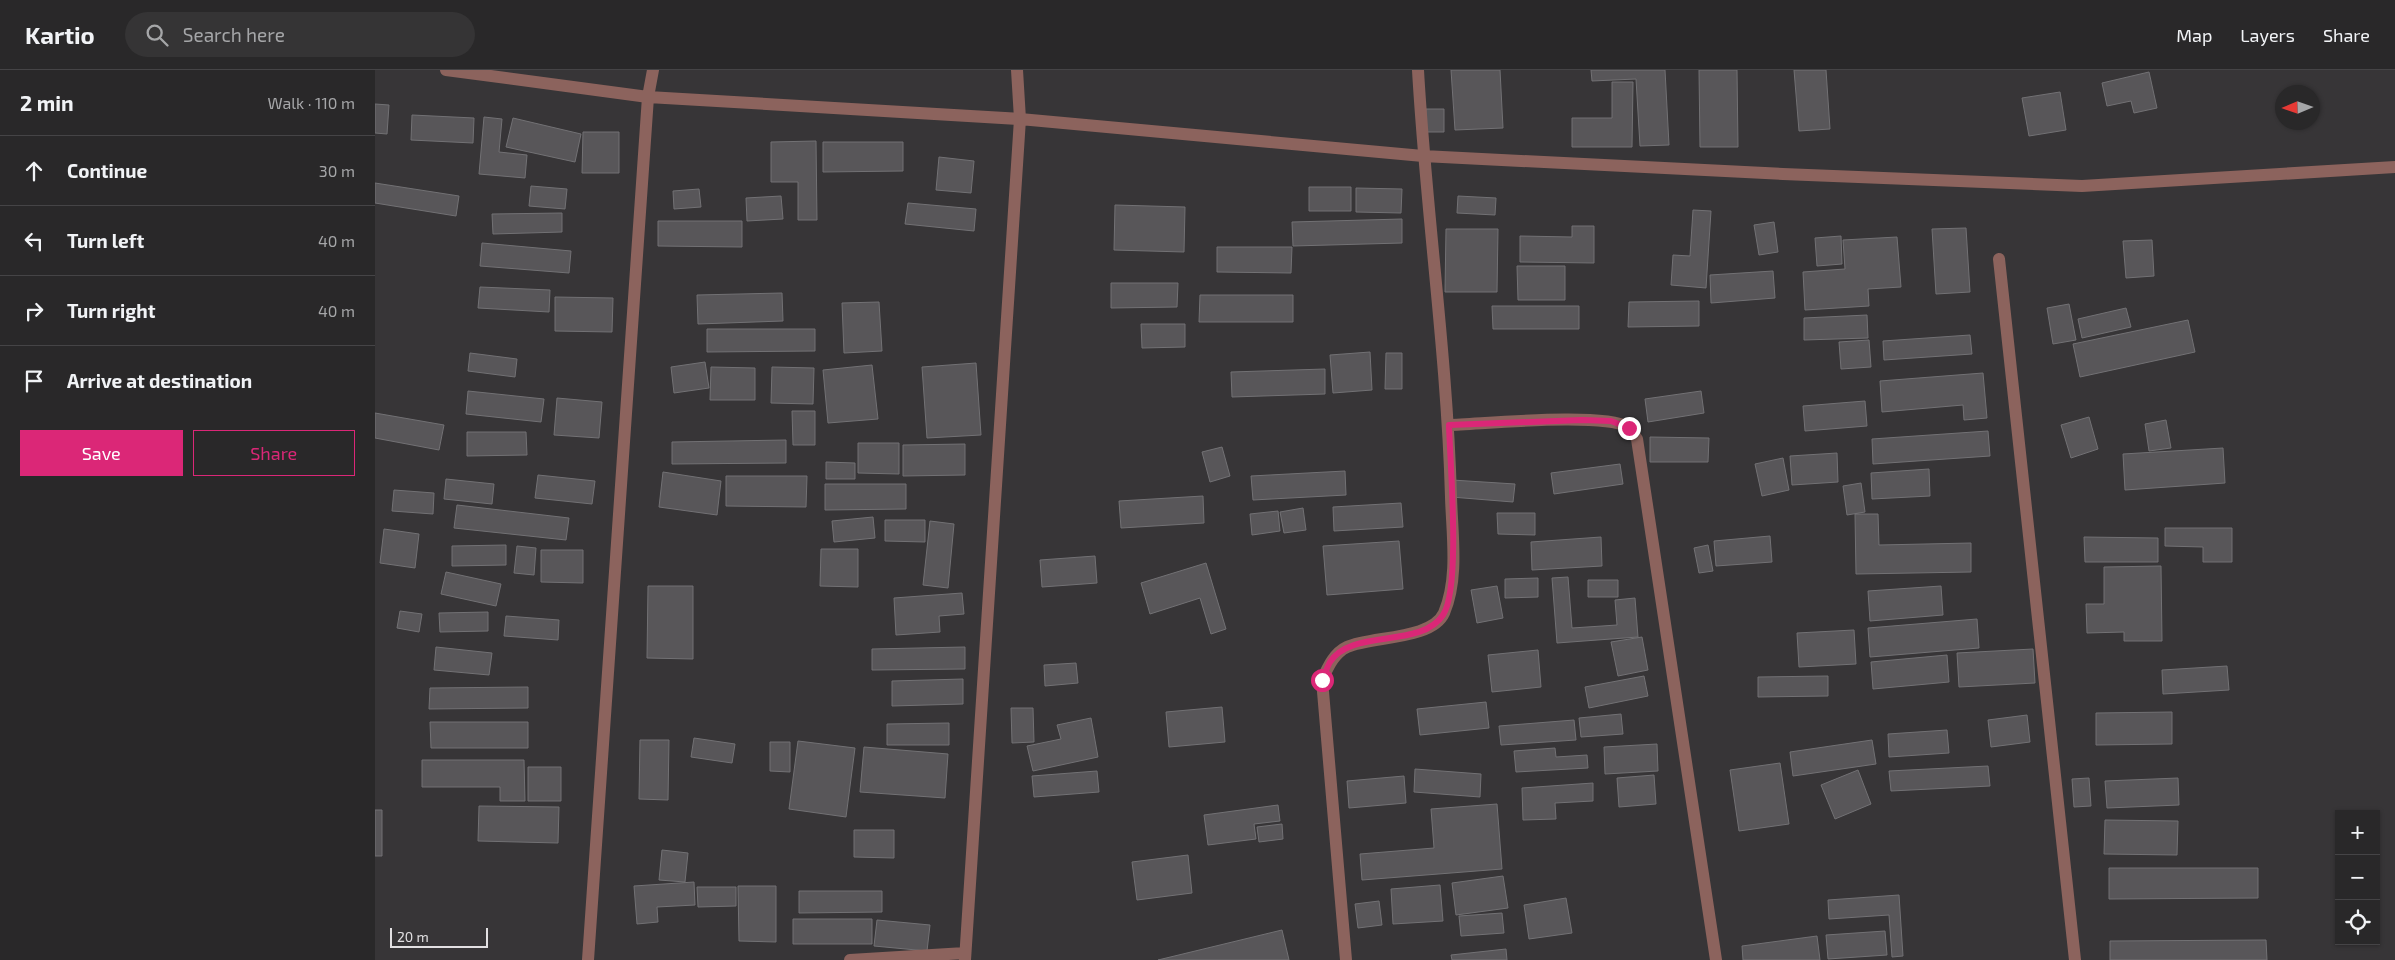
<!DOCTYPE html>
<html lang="en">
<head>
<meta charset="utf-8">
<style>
  body { margin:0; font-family:"Exo 2",sans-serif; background:#353435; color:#f1f3f6 }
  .controls { position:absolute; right:15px; bottom:15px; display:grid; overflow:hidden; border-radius:0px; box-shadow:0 1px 4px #0004 }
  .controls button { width:45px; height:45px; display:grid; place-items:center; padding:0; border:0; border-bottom:1px solid #454446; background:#292829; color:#f1f3f6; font:25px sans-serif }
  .compass { position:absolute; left:1900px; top:15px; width:45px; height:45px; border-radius:50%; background:#292829; box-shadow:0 1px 4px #0004; rotate:268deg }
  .scale { position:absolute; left:15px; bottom:12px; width:98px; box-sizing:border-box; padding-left:5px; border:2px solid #e2e0e2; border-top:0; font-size:14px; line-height:18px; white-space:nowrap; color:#e2e0e2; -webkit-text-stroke:4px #373537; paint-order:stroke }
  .stop { position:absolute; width:15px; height:15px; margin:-11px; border:4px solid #db2777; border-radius:50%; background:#fff }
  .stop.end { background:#db2777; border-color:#fff; box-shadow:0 1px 5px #0008 }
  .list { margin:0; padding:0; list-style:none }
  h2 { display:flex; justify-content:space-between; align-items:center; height:65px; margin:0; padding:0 20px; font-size:21px }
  h2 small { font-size:16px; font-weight:400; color:#a5a6a8 }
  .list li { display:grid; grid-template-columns:32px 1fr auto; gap:15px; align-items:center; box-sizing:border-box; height:70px; padding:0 20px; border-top:1px solid #454446 }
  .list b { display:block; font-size:19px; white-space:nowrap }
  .list em { font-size:16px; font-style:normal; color:#a5a6a8 }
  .actions { display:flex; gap:10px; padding:15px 20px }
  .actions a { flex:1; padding:11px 0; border:1px solid #db2777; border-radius:0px; text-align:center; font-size:18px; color:#db2777 }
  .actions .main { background:#db2777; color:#fff }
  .icon { flex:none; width:28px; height:28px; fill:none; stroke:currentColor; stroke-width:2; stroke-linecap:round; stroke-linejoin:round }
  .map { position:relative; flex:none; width:2020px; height:890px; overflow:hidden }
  header { display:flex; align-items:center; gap:30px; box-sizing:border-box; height:70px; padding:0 25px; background:#292829; border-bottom:1px solid #454446 }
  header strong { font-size:24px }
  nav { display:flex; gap:28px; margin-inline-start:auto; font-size:18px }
  .search { width:350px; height:45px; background:#353435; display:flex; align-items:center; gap:12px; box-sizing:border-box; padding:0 18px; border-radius:28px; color:#a5a6a8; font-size:19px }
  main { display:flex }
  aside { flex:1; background:#292829 }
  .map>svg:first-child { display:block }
  .building { fill:#585659; stroke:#727174 }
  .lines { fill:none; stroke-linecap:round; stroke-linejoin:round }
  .minor { stroke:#8c635d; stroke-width:12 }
  .route { stroke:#db2777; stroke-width:6 }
</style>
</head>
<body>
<header>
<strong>Kartio</strong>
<div class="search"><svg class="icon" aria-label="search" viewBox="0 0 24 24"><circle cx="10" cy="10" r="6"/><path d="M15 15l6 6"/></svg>Search here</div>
<nav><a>Map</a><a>Layers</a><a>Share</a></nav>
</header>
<main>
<aside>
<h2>2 min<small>Walk · 110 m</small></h2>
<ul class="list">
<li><svg class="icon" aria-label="ahead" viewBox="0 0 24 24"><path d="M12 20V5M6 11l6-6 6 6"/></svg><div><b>Continue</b></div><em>30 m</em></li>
<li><svg class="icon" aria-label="left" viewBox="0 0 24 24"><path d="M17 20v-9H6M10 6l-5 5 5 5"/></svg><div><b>Turn left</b></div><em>40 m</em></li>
<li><svg class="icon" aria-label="right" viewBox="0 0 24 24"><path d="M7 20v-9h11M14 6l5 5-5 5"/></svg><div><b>Turn right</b></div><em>40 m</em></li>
<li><svg class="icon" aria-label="arrive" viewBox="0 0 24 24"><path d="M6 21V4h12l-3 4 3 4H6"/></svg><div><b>Arrive at destination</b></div></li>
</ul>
<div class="actions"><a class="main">Save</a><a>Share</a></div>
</aside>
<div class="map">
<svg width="2020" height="890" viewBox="0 0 2020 890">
  <rect width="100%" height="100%" fill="#373537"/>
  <path class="building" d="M 1076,0 L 1125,0 L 1128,58 L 1080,60 Z
    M 1216,0 L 1290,0 L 1294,75 L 1265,76 L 1261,9 L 1217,11 Z
    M 1324,0 L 1362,0 L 1363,77 L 1325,77 Z
    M 1419,0 L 1451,0 L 1455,59 L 1424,61 Z
    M 1774,2 L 1782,38 L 1759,43 L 1756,31 L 1732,36 L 1727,13 Z
    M 1237,12 L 1258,12 L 1257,77 L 1197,77 L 1197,48 L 1237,48 Z
    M 1685,22 L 1691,60 L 1654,66 L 1647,28 Z
    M 0,34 L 14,35 L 12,64 L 0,63 Z
    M 1051,39 L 1069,39 L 1069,62 L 1050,62 Z
    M 37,45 L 99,48 L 98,73 L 36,70 Z
    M 109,47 L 127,49 L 124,82 L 152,85 L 150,108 L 104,104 Z
    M 138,48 L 206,64 L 200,92 L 131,77 Z
    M 208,62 L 244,62 L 244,103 L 207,103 Z
    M 441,71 L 442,150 L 423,150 L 423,112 L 396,112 L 396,72 Z
    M 448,72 L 528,72 L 528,101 L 448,102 Z
    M 564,87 L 599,91 L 596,123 L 561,120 Z
    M 0,113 L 84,126 L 81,146 L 0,133 Z
    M 156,116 L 192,119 L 190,139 L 154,136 Z
    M 934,117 L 976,117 L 976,141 L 934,141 Z
    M 981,118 L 1027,119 L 1026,143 L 981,142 Z
    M 324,119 L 326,137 L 299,139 L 298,121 Z
    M 406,126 L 408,149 L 372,151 L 371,128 Z
    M 1083,126 L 1121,128 L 1120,145 L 1082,143 Z
    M 533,133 L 601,139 L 599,161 L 530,154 Z
    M 740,135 L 810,137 L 809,182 L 739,180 Z
    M 1318,140 L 1336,141 L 1331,218 L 1296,215 L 1298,185 L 1315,186 Z
    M 187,143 L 187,162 L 118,164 L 117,144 Z
    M 1027,149 L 1027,173 L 918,176 L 917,152 Z
    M 283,151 L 367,151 L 367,177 L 283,176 Z
    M 1399,152 L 1403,182 L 1384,185 L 1379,155 Z
    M 1197,156 L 1219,156 L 1219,193 L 1145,192 L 1145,166 L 1197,167 Z
    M 1591,158 L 1595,222 L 1561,224 L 1557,159 Z
    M 1071,159 L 1123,159 L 1122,222 L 1070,222 Z
    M 1466,166 L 1467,194 L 1442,196 L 1440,168 Z
    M 1522,167 L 1526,217 L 1493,219 L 1494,236 L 1430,240 L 1428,202 L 1470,199 L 1468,170 Z
    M 1777,170 L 1779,206 L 1751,208 L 1748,171 Z
    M 107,173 L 196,181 L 194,203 L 105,196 Z
    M 842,177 L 917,177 L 916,203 L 842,202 Z
    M 1142,196 L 1190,196 L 1190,230 L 1143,230 Z
    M 1398,201 L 1400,228 L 1336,233 L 1335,205 Z
    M 736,213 L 803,213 L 802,237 L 736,238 Z
    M 105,217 L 175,220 L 174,242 L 103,238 Z
    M 407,223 L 408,251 L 323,254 L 322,225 Z
    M 825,225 L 918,225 L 918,252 L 824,252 Z
    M 180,227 L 238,228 L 237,262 L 180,261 Z
    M 1324,231 L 1324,256 L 1253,257 L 1254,232 Z
    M 504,232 L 507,281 L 469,283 L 467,233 Z
    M 1694,234 L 1701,270 L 1678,274 L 1672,238 Z
    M 1117,236 L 1204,236 L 1204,259 L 1118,259 Z
    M 1751,238 L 1756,257 L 1707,268 L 1703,249 Z
    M 1492,245 L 1493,268 L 1429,270 L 1429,248 Z
    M 1813,250 L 1820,282 L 1705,307 L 1698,274 Z
    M 766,254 L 810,254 L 810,277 L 767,278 Z
    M 332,259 L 440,259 L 440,281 L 332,282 Z
    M 1595,265 L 1597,284 L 1509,290 L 1508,271 Z
    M 1494,270 L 1496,297 L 1466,299 L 1464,272 Z
    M 995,282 L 997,320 L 958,323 L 955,285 Z
    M 95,283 L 142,289 L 140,307 L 93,301 Z
    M 1011,283 L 1027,283 L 1027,319 L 1010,319 Z
    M 330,292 L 334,318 L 299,323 L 296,297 Z
    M 601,293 L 606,365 L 552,368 L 547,297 Z
    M 497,295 L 503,349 L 453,353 L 448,300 Z
    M 336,297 L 380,298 L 380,330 L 335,330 Z
    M 397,297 L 439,298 L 438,334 L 396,333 Z
    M 950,299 L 950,324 L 857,327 L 856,302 Z
    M 1608,303 L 1612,348 L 1589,350 L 1588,335 L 1507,342 L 1505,311 Z
    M 93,321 L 169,329 L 166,352 L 91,344 Z
    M 1326,321 L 1329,343 L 1273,352 L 1270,329 Z
    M 182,328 L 227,332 L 224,368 L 179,365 Z
    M 1490,331 L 1492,356 L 1430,361 L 1428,336 Z
    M 417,341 L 440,341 L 440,375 L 418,375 Z
    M 0,343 L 69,355 L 64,380 L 0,368 Z
    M 1714,347 L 1723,379 L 1696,388 L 1686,355 Z
    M 1791,350 L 1796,378 L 1774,381 L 1770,354 Z
    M 1613,361 L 1615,386 L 1498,394 L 1497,369 Z
    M 92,362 L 151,362 L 152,385 L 92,386 Z
    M 1275,367 L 1334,368 L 1333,392 L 1275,392 Z
    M 411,370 L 411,393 L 297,394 L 297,372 Z
    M 483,373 L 524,373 L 524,404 L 483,403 Z
    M 590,374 L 590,405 L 528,406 L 528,375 Z
    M 847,377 L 855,406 L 835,412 L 827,382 Z
    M 1848,378 L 1850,413 L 1750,420 L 1748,384 Z
    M 1462,383 L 1463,412 L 1417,415 L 1415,386 Z
    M 1408,388 L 1414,420 L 1387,426 L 1380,394 Z
    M 451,392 L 480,393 L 480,409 L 451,409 Z
    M 1245,394 L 1248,414 L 1179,424 L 1176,403 Z
    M 1554,399 L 1555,426 L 1497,429 L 1496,403 Z
    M 970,401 L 971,425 L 878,430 L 876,406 Z
    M 288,402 L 346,411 L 342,445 L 284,437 Z
    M 163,405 L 220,411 L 217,434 L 160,428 Z
    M 351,406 L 432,406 L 431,437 L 351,436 Z
    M 71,409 L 119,414 L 117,434 L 69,429 Z
    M 1077,410 L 1140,414 L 1138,432 L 1076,427 Z
    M 1486,413 L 1490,442 L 1472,445 L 1468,416 Z
    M 450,414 L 531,414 L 531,439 L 450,440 Z
    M 19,420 L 59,423 L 58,444 L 17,441 Z
    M 828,426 L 829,453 L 746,458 L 744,431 Z
    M 1026,433 L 1028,457 L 959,461 L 958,437 Z
    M 82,435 L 194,448 L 191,470 L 79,458 Z
    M 928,438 L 931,460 L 909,463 L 905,442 Z
    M 903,441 L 905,461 L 877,465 L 875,444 Z
    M 1122,443 L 1160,443 L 1160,465 L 1123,464 Z
    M 1480,444 L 1503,444 L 1504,475 L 1596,473 L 1596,502 L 1481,504 Z
    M 498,447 L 500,468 L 459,472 L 457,451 Z
    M 510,450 L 550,450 L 550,472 L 510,471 Z
    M 555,451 L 579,454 L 573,518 L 548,515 Z
    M 1790,458 L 1857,458 L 1857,492 L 1828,492 L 1828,477 L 1790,476 Z
    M 9,459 L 44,464 L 40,498 L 5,493 Z
    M 1395,466 L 1397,492 L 1341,496 L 1339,471 Z
    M 1226,467 L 1227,496 L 1157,500 L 1156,472 Z
    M 1709,467 L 1783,468 L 1783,492 L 1710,492 Z
    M 1024,471 L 1028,519 L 952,525 L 948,476 Z
    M 131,475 L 131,495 L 77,496 L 77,476 Z
    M 1333,475 L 1338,501 L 1324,503 L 1319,478 Z
    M 142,476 L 161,478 L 159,505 L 139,503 Z
    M 446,479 L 483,479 L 483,517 L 445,516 Z
    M 166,480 L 208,480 L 208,513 L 166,512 Z
    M 720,486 L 722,513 L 667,517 L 665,490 Z
    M 831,493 L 851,559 L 836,564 L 825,528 L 775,544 L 766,513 Z
    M 1786,496 L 1787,571 L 1749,571 L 1749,562 L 1712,563 L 1711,534 L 1729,534 L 1729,497 Z
    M 71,502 L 126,514 L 121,536 L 66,524 Z
    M 1193,507 L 1197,558 L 1242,555 L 1240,530 L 1260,528 L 1263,567 L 1182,573 L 1177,508 Z
    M 1163,508 L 1163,527 L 1130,528 L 1130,509 Z
    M 1213,510 L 1243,510 L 1243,527 L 1213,527 Z
    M 273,516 L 318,516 L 318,589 L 272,588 Z
    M 1122,516 L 1128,548 L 1102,553 L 1096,520 Z
    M 1566,516 L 1568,545 L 1495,551 L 1493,521 Z
    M 587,523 L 589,544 L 564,546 L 565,562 L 521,565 L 519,528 Z
    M 25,541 L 47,544 L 44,562 L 22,558 Z
    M 113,542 L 113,561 L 65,562 L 64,543 Z
    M 131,546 L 184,550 L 183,570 L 129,566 Z
    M 1602,549 L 1604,578 L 1495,587 L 1493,558 Z
    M 1479,560 L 1481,594 L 1424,597 L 1422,563 Z
    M 1267,567 L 1273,600 L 1243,606 L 1236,572 Z
    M 61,577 L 117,583 L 114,605 L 59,600 Z
    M 590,577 L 590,599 L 497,600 L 497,579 Z
    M 1658,579 L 1660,613 L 1584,617 L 1582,583 Z
    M 1163,580 L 1166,617 L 1117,622 L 1113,585 Z
    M 1572,585 L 1574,612 L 1498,619 L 1496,592 Z
    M 701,593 L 703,613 L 670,616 L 669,595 Z
    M 1852,596 L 1854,620 L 1788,624 L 1787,600 Z
    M 1269,606 L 1273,626 L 1214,638 L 1210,617 Z
    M 1453,606 L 1453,626 L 1383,627 L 1383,607 Z
    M 588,609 L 588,634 L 517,636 L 517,611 Z
    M 153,617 L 153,638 L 54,639 L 55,618 Z
    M 1111,632 L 1114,658 L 1045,665 L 1042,639 Z
    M 847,637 L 850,672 L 794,677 L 791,642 Z
    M 636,638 L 658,638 L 659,672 L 637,673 Z
    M 1797,642 L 1797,674 L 1721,675 L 1721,643 Z
    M 1246,644 L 1248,664 L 1206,667 L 1204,648 Z
    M 1652,645 L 1655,672 L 1616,677 L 1613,650 Z
    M 716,648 L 723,687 L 658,701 L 652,676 L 686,669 L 682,655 Z
    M 1199,650 L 1201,670 L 1126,675 L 1124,656 Z
    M 55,652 L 153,652 L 153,678 L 56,678 Z
    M 574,653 L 574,675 L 512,675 L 512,654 Z
    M 1572,660 L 1574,683 L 1514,687 L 1513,664 Z
    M 319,668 L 360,674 L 357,693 L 316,687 Z
    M 265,670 L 294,670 L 293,730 L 264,729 Z
    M 1497,670 L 1501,694 L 1418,706 L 1415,682 Z
    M 423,671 L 480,678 L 471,747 L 414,739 Z
    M 395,672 L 415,672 L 415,702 L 395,701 Z
    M 1282,674 L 1283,701 L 1230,704 L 1229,677 Z
    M 489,677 L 573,684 L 570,728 L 485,722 Z
    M 1180,678 L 1181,687 L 1212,685 L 1213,698 L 1141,702 L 1139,681 Z
    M 47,690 L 149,690 L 150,731 L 125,731 L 125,717 L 47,717 Z
    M 1405,693 L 1414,754 L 1364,761 L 1355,700 Z
    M 1613,696 L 1615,716 L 1516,721 L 1514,701 Z
    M 153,697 L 186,697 L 186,731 L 153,731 Z
    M 1040,699 L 1106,704 L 1105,727 L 1039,722 Z
    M 1483,700 L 1496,734 L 1460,749 L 1446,715 Z
    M 722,701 L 724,722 L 659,727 L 657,706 Z
    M 1279,705 L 1281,734 L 1244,737 L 1242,708 Z
    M 1029,706 L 1031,733 L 974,738 L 972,711 Z
    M 1714,708 L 1716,736 L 1699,737 L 1697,709 Z
    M 1803,708 L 1804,735 L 1732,738 L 1730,711 Z
    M 1218,713 L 1218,731 L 1180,733 L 1181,749 L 1148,750 L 1147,718 Z
    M 1122,734 L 1127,799 L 987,810 L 985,784 L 1059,778 L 1056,739 Z
    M 903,735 L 905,751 L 879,754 L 881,769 L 833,775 L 829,745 Z
    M 104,736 L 184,737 L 183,773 L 103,771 Z
    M 0,740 L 7,740 L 7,786 L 0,786 Z
    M 1730,750 L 1803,751 L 1802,785 L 1729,784 Z
    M 907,754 L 908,769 L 884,772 L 882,757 Z
    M 479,760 L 519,760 L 519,788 L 479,787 Z
    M 287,780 L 313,783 L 310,812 L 284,810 Z
    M 813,785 L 817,823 L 762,830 L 757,792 Z
    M 1734,798 L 1883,798 L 1883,828 L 1734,829 Z
    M 1128,806 L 1133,838 L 1081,845 L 1077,813 Z
    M 319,812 L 320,835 L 282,837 L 283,852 L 262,854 L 259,816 Z
    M 1065,815 L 1068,851 L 1018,854 L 1016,819 Z
    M 363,816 L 401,816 L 401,872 L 364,871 Z
    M 322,817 L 361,817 L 361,836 L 323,837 Z
    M 424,821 L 507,821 L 507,842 L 424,843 Z
    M 1524,825 L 1528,886 L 1517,887 L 1514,845 L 1454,849 L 1453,830 Z
    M 1191,828 L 1197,863 L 1154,869 L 1149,835 Z
    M 1004,831 L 1007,855 L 983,858 L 980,834 Z
    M 1127,843 L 1129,863 L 1086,866 L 1084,846 Z
    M 418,849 L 497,849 L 497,874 L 418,874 Z
    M 502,850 L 555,855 L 552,881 L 499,876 Z
    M 907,860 L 914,890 L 783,890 Z
    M 1510,861 L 1512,885 L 1453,889 L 1451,865 Z
    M 1442,866 L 1445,890 L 1368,890 L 1367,876 Z
    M 1891,870 L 1892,890 L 1735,890 L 1735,871 Z
    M 1131,879 L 1132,890 L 1077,890 L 1076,885 Z"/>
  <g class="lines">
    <path class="minor" d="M 71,0 L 273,27 L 645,49 L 1048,86 L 1408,104 L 1707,116 L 2020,97
      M 1624,189 L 1700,890
      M 1074,355 C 1109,354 1227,342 1253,357 C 1256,359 1259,365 1262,369 L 1341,890
      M 213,890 L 273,27 L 278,0
      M 475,890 L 590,883
      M 590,890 L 645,49 L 642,0
      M 971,890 L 947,610 C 953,597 959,583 972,577 C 996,566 1057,570 1069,543 C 1084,508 1077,464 1076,427 C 1072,284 1051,142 1043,0"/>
  </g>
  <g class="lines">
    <path class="route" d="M 947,610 C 950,604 952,597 955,592 C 977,558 1046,579 1068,545 C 1086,518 1075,393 1074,355 L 1207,350 L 1236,351 L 1254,358"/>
  </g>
</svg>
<div class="controls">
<button>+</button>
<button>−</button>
<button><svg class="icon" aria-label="locate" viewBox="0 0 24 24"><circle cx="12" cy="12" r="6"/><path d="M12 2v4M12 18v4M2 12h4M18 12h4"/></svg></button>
</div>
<svg class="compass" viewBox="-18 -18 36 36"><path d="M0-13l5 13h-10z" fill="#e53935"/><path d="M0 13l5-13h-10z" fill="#a5a6a8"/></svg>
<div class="scale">20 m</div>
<div class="stop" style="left:947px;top:610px"></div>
<div class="stop end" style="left:1254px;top:358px"></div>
</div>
</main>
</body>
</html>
